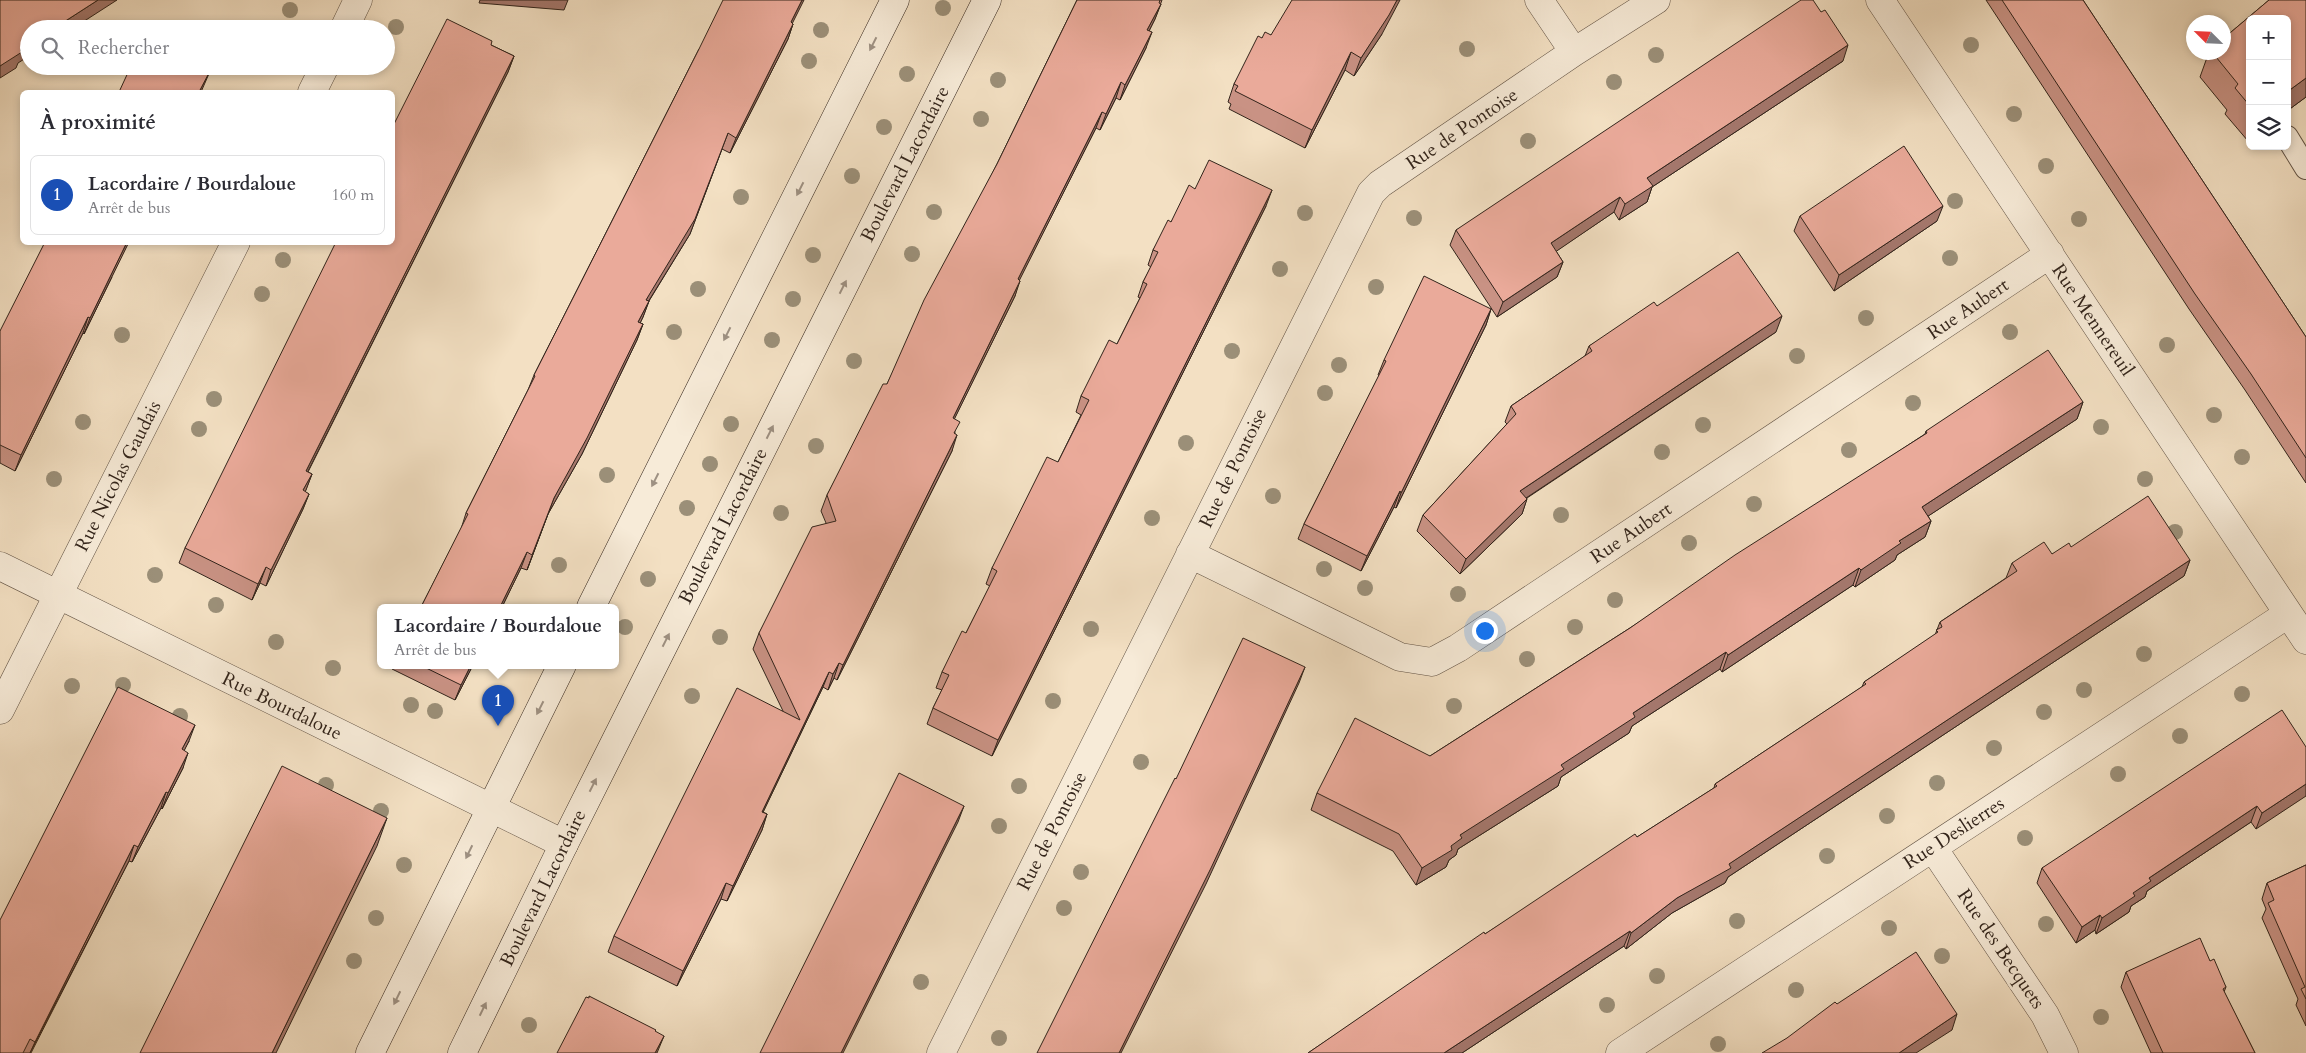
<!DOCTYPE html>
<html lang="fr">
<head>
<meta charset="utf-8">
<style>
  body { margin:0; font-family:Cardo,serif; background:#f7f7f7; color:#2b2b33 }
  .controls { position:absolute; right:15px; top:15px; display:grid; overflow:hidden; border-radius:8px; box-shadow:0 2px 8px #0003 }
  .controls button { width:45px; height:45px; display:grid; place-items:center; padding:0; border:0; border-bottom:1px solid #e1e1e2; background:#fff; color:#2b2b33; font:25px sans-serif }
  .compass { position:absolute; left:2186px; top:15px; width:45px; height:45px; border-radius:50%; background:#fff; box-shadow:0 2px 8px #0003; rotate:294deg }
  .you { position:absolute; left:1484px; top:630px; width:18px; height:18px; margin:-12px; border:4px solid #fff; border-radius:50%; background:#1a73e8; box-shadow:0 0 0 8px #1a73e833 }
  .badge { display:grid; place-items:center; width:32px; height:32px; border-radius:50%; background:#8f2418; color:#fff; font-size:16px; font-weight:700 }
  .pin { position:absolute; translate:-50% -41px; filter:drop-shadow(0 1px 2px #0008) }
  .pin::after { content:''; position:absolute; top:26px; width:18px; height:15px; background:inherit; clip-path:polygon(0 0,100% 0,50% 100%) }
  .popup { position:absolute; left:377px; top:604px; width:242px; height:65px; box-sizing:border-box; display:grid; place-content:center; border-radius:8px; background:#fff; filter:drop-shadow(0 1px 4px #0005); font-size:16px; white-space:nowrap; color:#7c7c81 }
  .popup b { font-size:19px; color:#2b2b33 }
  .popup::after { content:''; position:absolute; left:50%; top:100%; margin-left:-10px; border:10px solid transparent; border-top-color:#fff }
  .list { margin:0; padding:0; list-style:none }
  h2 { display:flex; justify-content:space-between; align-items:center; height:65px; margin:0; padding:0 20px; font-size:21px }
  h2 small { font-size:16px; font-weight:400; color:#7c7c81 }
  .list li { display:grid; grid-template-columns:32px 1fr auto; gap:15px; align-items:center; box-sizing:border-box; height:80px; margin:0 10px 10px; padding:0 10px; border:1px solid #e1e1e2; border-radius:8px }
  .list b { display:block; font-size:19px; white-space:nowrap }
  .list p { margin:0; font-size:16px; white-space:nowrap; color:#7c7c81 }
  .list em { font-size:16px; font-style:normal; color:#7c7c81 }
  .icon { flex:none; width:28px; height:28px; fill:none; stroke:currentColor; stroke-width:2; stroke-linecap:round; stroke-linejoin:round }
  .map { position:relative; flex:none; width:2306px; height:1053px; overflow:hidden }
  .search { position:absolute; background:#fff; box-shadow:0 2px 8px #0003; left:20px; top:20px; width:375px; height:55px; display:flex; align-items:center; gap:12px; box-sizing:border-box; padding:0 18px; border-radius:28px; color:#7c7c81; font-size:19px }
  .panel { position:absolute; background:#fff; box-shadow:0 2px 8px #0003; left:20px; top:90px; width:375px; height:155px; border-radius:8px }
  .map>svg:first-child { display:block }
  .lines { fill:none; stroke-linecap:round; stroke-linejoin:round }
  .lane-casing { stroke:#625345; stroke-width:24 }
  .street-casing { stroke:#625345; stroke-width:29 }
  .secondary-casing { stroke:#32241b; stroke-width:29 }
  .lane { stroke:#f7ebd8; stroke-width:22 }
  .street { stroke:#f7ebd8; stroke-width:28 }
  .secondary { stroke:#f7ebd8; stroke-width:28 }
  .tree { fill:#9b8f78 }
  .wall { fill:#c99284; stroke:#32241b }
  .shaded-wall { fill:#a4776c; stroke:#32241b }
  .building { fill:#eaaa9a; stroke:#32241b }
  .oneway { fill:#9e9183 }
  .labels { text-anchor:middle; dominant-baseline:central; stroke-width:5; stroke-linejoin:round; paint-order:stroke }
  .street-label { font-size:19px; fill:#32241b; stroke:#f7ebd8 }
</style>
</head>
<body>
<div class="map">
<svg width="2306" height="1053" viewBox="0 0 2306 1053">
  <rect width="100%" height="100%" fill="#f3e0c3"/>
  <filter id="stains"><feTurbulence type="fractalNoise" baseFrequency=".004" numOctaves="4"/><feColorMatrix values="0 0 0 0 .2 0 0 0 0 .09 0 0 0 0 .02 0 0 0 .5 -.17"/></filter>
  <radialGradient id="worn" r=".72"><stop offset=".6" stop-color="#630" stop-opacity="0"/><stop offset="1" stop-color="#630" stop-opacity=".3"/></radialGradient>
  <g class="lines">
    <defs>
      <path id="lane" d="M 2287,137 L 2306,168"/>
      <path id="street" d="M 1539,0 L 1574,52
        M 1880,0 L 2306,640
        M 344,29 L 358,0
        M 312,92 L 325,66
        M 1190,554 L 1400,657 L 1432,662 L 1458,648 L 2050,254
        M 0,566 L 564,844
        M 0,710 L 236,242
        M 1933,848 L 2045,1015 L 2064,1053
        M 941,1053 L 1371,193 L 1380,184 L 1574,52 L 1656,0
        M 1620,1053 L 2288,614"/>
      <path id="secondary" d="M 591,607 L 895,0
        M 370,1053 L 562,665
        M 462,1053 L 564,844 L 987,0"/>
    </defs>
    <use href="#lane" class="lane-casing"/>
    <use href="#street" class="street-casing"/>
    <use href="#secondary" class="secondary-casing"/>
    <use href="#lane" class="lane"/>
    <use href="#street" class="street"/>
    <use href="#secondary" class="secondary"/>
  </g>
  <g class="tree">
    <circle cx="943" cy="8" r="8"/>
    <circle cx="290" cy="10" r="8"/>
    <circle cx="396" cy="27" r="8"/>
    <circle cx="821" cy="30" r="8"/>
    <circle cx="1971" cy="45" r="8"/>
    <circle cx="1467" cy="49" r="8"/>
    <circle cx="1656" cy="55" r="8"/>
    <circle cx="809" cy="61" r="8"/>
    <circle cx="907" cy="74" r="8"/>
    <circle cx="998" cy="80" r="8"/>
    <circle cx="1614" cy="82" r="8"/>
    <circle cx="2014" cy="114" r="8"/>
    <circle cx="981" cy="119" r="8"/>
    <circle cx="884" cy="127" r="8"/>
    <circle cx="1528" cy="141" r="8"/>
    <circle cx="2046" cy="166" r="8"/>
    <circle cx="852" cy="176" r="8"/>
    <circle cx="741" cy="197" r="8"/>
    <circle cx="1955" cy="201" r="8"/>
    <circle cx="934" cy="212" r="8"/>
    <circle cx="1305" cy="213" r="8"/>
    <circle cx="1414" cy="218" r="8"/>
    <circle cx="2079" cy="219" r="8"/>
    <circle cx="912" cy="254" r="8"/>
    <circle cx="813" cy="255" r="8"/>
    <circle cx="1950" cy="258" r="8"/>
    <circle cx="283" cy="260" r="8"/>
    <circle cx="1280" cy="269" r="8"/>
    <circle cx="1376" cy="287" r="8"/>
    <circle cx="698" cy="289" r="8"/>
    <circle cx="262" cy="294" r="8"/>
    <circle cx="793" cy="299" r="8"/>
    <circle cx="1866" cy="318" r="8"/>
    <circle cx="674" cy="332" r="8"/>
    <circle cx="2010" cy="332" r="8"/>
    <circle cx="122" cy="335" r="8"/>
    <circle cx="772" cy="340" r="8"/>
    <circle cx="2167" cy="345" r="8"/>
    <circle cx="1232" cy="351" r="8"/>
    <circle cx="1797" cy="356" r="8"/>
    <circle cx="854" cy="361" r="8"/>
    <circle cx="1339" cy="365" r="8"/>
    <circle cx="1325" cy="393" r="8"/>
    <circle cx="214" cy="399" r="8"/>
    <circle cx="1913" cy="403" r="8"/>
    <circle cx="2214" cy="415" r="8"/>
    <circle cx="83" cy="422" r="8"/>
    <circle cx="731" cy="424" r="8"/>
    <circle cx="1703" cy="425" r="8"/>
    <circle cx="2101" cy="427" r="8"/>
    <circle cx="199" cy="429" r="8"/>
    <circle cx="1186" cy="443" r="8"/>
    <circle cx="816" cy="446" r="8"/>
    <circle cx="1849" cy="450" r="8"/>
    <circle cx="1662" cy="452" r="8"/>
    <circle cx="2242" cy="457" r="8"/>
    <circle cx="710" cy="464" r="8"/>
    <circle cx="607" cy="475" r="8"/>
    <circle cx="54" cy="479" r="8"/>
    <circle cx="2145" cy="479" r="8"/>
    <circle cx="1273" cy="496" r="8"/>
    <circle cx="1754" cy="504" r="8"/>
    <circle cx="687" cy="508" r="8"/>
    <circle cx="781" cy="513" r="8"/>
    <circle cx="1561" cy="515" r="8"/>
    <circle cx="1152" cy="518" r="8"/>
    <circle cx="2175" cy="532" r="8"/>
    <circle cx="1689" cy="543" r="8"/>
    <circle cx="559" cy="565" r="8"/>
    <circle cx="1324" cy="569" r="8"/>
    <circle cx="155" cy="575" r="8"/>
    <circle cx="648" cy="579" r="8"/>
    <circle cx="1365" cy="588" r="8"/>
    <circle cx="1458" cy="594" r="8"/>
    <circle cx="1615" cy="600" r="8"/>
    <circle cx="216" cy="605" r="8"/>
    <circle cx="625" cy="627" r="8"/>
    <circle cx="1575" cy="627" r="8"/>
    <circle cx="1091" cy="629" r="8"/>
    <circle cx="720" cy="637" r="8"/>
    <circle cx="276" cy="642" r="8"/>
    <circle cx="2144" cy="654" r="8"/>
    <circle cx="1527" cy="659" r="8"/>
    <circle cx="333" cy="668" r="8"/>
    <circle cx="123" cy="685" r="8"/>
    <circle cx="72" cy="686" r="8"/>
    <circle cx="2084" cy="690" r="8"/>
    <circle cx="2242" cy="694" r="8"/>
    <circle cx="692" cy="696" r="8"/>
    <circle cx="1053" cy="701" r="8"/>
    <circle cx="411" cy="705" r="8"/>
    <circle cx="1454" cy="706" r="8"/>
    <circle cx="435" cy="711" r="8"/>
    <circle cx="2044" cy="712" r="8"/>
    <circle cx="180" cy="716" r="8"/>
    <circle cx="2180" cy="736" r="8"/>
    <circle cx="1994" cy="748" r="8"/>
    <circle cx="1141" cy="762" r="8"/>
    <circle cx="2118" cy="774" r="8"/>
    <circle cx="1937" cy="783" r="8"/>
    <circle cx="326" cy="785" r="8"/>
    <circle cx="1019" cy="786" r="8"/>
    <circle cx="381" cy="811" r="8"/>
    <circle cx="1887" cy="816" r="8"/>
    <circle cx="999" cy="826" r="8"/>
    <circle cx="2025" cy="838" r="8"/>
    <circle cx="1827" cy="856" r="8"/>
    <circle cx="404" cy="865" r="8"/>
    <circle cx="1081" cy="872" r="8"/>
    <circle cx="1064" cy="908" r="8"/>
    <circle cx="376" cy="918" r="8"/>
    <circle cx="1737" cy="921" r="8"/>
    <circle cx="2046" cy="924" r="8"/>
    <circle cx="1889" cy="928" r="8"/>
    <circle cx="1942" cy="956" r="8"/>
    <circle cx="354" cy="961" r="8"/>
    <circle cx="1657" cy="976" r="8"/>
    <circle cx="921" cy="982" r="8"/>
    <circle cx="1796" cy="990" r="8"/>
    <circle cx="1607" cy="1005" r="8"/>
    <circle cx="2101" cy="1017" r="8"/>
    <circle cx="529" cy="1025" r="8"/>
    <circle cx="999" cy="1038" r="8"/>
    <circle cx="1718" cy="1044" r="8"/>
  </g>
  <path class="wall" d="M 1077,0 L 1162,0 L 1155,19 L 1149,31 L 1146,48 L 1120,100 L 1116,98 L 1100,130 L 1096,128 L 1019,280 L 1015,296 L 954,419 L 955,434 L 952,451 L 837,680 L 834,678 L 828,690 L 823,687 L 763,812 L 767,814 L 762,830 L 727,901 L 721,899 L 677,986 L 608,952 L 614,936 L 783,711 L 753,649 L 759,633 L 826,523 L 821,511 L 827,495 L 887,384 L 997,164 Z
    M 1986,0 L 2083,0 L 2306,337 L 2306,483 L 2245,390 L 2189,309 Z
    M 2269,0 L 2306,0 L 2306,97 L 2287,111 L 2287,19 L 2250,19 L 2250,140 L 2248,141 L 2225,114 L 2227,110 L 2200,77 L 2209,52 L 2224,52 L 2224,38 Z
    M 792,23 L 793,24 L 788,39 L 730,153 L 722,149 L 690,234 L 649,301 L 643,317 L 640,323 L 643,324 L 637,340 L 582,454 L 548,514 L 527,570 L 521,568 L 502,607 L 421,607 L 461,529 L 466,513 L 528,390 L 534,375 L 699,49 Z
    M 1382,34 L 1354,76 L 1345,70 L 1305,148 L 1229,109 L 1231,104 L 1228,102 L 1234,84 L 1262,38 L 1271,35 Z
    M 491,45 L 514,56 L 508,72 L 308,472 L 312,474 L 305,492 L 309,494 L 303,509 L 266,586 L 260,583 L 252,600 L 179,563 L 185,548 Z
    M 1843,61 L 1652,187 L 1647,202 L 1619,220 L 1614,212 L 1556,251 L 1563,262 L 1557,277 L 1497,317 L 1450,245 L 1456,230 Z
    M 1195,189 L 1266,206 L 992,756 L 927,724 L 933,708 L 942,690 L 936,688 L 942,672 L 966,633 L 990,586 L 986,584 L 992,568 L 1058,462 L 1081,415 L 1076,412 L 1081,396 L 1117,344 L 1140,298 L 1138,297 L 1143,282 L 1151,267 L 1148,265 L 1153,250 L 1171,222 Z
    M 1800,216 L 1937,221 L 1834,291 L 1794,231 Z
    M 112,277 L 84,334 L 83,333 L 15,471 L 0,463 L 0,331 Z
    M 1657,306 L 1776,332 L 1527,498 L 1522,514 L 1460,574 L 1417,531 L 1423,515 L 1507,424 L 1505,422 L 1511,406 L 1585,356 L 1589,346 Z
    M 1491,309 L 1486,325 L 1396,508 L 1394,507 L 1361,571 L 1298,539 L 1304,524 L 1379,376 L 1378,375 L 1384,360 Z
    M 2083,402 L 2077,419 L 1928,516 L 1931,521 L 1925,537 L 1897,555 L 1895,560 L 1855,587 L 1853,585 L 1722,672 L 1720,669 L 1632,726 L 1629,733 L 1561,777 L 1558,786 L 1458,849 L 1456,855 L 1449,860 L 1446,867 L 1416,885 L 1393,851 L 1311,810 L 1317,793 L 1430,756 L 1630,628 L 1925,434 L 1926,431 Z
    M 2071,547 L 2190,560 L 2184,576 L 1728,877 L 1725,883 L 1672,913 L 1626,949 L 1624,946 L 1462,1053 L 1308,1053 L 1485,934 L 1714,788 L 1715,784 L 1862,687 L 1864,682 L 1935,635 L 1940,622 L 2006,578 L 2012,563 L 2052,554 Z
    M 394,665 L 473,665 L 455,700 L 392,669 Z
    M 189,741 L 184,750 L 183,768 L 162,809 L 161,808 L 132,862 L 129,861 L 31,1053 L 0,1053 Z
    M 2306,747 L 2256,829 L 2251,822 L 2147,891 L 2145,897 L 2131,906 L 2129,912 L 2096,934 L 2095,930 L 2076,943 L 2037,883 L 2042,868 Z
    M 2306,865 L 2306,1026 L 2296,1005 L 2298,999 L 2262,918 L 2266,909 L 2262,899 L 2267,883 Z
    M 2210,961 L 2226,987 L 2224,992 L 2255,1053 L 2151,1053 L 2121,987 L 2126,972 Z"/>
  <path class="shaded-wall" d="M 98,0 L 117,0 L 72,29 L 53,29 Z
    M 480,0 L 568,0 L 564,10 L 479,3 Z
    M 802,0 L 804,0 L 785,38 L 791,22 Z
    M 1397,0 L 1400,0 L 1382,34 L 1354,76 L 1361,58 Z
    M 1161,4 L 1155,19 L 1142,45 L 1147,30 Z
    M 793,24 L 788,39 L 730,153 L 736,138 Z
    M 1152,32 L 1146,48 L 1120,100 L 1125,85 Z
    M 29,44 L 29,56 L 18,63 L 16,68 L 0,78 L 0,66 L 20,50 Z
    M 1848,45 L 1843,61 L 1652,187 L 1647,202 L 1619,220 L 1625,204 L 1647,178 Z
    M 1351,52 L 1345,70 L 1305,148 L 1312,130 Z
    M 514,56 L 508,72 L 300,487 L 306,471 Z
    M 211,69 L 201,92 L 199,92 Z
    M 2306,78 L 2306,97 L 2287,111 L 2287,92 Z
    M 1121,82 L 1116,98 L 1100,130 L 1106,114 Z
    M 1102,112 L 1096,128 L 1012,295 L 1018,279 Z
    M 728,133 L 690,234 L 640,315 L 646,300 Z
    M 1272,190 L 1266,206 L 992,756 L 998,740 Z
    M 1620,197 L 1614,212 L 1545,259 L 1551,243 Z
    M 1943,206 L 1937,221 L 1834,291 L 1839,275 Z
    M 127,242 L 129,242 L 84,334 L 90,318 Z
    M 1563,262 L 1557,277 L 1497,317 L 1503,302 Z
    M 1020,281 L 1015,296 L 947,434 L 953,418 Z
    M 649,301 L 643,317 L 633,338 L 638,322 Z
    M 1491,309 L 1486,325 L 1396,508 L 1401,493 Z
    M 1782,316 L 1776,332 L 1514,506 L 1520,491 Z
    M 88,317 L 83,333 L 15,471 L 21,455 Z
    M 643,324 L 637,340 L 582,454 L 548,514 L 527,570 L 554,498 Z
    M 2083,402 L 2077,419 L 1916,524 L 1922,507 Z
    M 957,435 L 952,451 L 837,680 L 843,665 Z
    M 312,474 L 306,490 L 297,506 L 303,490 Z
    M 1400,491 L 1394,507 L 1361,571 L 1367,556 Z
    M 309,494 L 303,509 L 266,586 L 271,570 Z
    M 1527,499 L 1522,514 L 1460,574 L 1466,559 Z
    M 1931,521 L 1925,537 L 1897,555 L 1895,560 L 1855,587 L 1861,570 L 1899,541 Z
    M 527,552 L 521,568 L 502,607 L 500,607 Z
    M 2190,560 L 2184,576 L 1728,877 L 1725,883 L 1672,913 L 1626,949 L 1631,933 L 1677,898 Z
    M 266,567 L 260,583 L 252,600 L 258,584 Z
    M 1859,568 L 1853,585 L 1722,672 L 1728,655 Z
    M 1726,652 L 1720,669 L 1632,726 L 1629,733 L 1561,777 L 1558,786 L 1458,849 L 1456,855 L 1449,860 L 1446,867 L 1416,885 L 1422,868 L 1451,846 L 1460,835 L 1633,713 Z
    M 839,663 L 834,678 L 828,690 L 833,674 Z
    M 471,665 L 473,665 L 455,700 L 461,685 Z
    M 1305,667 L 1299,683 L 1206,884 L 1121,1053 L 1119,1053 Z
    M 829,672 L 823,687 L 756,827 L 762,812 Z
    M 195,725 L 189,741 L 177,765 L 182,749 Z
    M 188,753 L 183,768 L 162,809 L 168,793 Z
    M 2306,784 L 2306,796 L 2256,829 L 2262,813 Z
    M 166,792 L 161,808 L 132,862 L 138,847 Z
    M 964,806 L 958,822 L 843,1053 L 841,1053 Z
    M 2257,806 L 2251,822 L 2147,891 L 2145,897 L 2131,906 L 2129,912 L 2096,934 L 2102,918 L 2149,878 Z
    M 767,814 L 762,830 L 727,901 L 733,886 Z
    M 387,818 L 377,846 L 276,1053 L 272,1053 Z
    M 134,845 L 129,861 L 30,1053 L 35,1042 Z
    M 726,883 L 721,899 L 677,986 L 683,971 Z
    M 2100,915 L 2095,930 L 2076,943 L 2082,927 Z
    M 1630,931 L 1624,946 L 1462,1053 L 1444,1053 Z
    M 1957,1014 L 1952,1030 L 1916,1053 L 1899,1053 Z
    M 664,1036 L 657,1053 L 655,1053 Z"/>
  <path class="building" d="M 0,0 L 98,0 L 53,29 L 29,29 L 29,44 L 20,50 L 22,52 L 0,66 Z
    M 723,0 L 802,0 L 791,22 L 793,24 L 736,138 L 728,133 L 695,219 L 646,300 L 649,301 L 638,322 L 643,324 L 587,438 L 554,498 L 532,555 L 527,552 L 500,607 L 421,607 L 468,514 L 466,513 L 535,376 L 534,375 L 699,49 Z
    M 1077,0 L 1160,0 L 1159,3 L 1161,4 L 1147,30 L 1152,32 L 1125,85 L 1121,82 L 1106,114 L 1102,112 L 1018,279 L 1020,281 L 953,418 L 960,422 L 954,433 L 957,435 L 843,665 L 839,663 L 833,674 L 829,672 L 762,812 L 767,814 L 733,886 L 726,883 L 683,971 L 614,936 L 737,688 L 800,720 L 759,633 L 812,527 L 836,521 L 827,495 L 883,384 L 887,384 L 924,300 L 997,164 Z
    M 1292,0 L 1397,0 L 1389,15 L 1361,58 L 1351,52 L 1312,130 L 1235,91 L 1238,86 L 1234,84 L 1258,36 L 1262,38 L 1265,32 L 1271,35 Z
    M 1801,0 L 1813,0 L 1821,12 L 1825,10 L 1848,45 L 1647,178 L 1653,186 L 1625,204 L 1620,197 L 1551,243 L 1563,262 L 1503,302 L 1456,230 Z
    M 2002,0 L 2083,0 L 2306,337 L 2306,458 L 2251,374 L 2195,294 Z
    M 2269,0 L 2306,0 L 2306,78 L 2287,92 L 2287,19 L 2250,19 L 2250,106 L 2235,88 L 2238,84 L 2212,52 L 2224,52 L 2224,38 Z
    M 447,19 L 492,41 L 491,45 L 514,56 L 306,471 L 312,474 L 303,490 L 309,494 L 271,570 L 266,567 L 258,584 L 185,548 L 336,242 L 392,242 L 392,128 Z
    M 131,66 L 204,66 L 211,69 L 199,92 L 119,92 Z
    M 1904,146 L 1943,206 L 1839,275 L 1800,216 Z
    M 1209,160 L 1272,190 L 998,740 L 933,708 L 949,675 L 942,672 L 962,631 L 966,633 L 997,571 L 992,568 L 1047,457 L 1058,462 L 1089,400 L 1081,396 L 1109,340 L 1117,344 L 1147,284 L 1143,282 L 1158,252 L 1153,250 L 1168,220 L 1171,222 L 1189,185 L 1195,189 Z
    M 45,242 L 127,242 L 90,318 L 88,317 L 21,455 L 0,445 L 0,331 Z
    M 1738,252 L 1782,316 L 1520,491 L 1527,499 L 1466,559 L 1423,515 L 1516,414 L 1511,406 L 1592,351 L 1589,346 L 1654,302 L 1657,306 Z
    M 1424,276 L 1491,309 L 1401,493 L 1400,491 L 1367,556 L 1304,524 L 1386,361 L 1384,360 Z
    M 2048,350 L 2083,402 L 1922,507 L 1931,521 L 1899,541 L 1901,543 L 1861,570 L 1859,568 L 1728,655 L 1726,652 L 1633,713 L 1635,717 L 1561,765 L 1564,769 L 1460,835 L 1462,838 L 1451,846 L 1452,850 L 1422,868 L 1399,834 L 1317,793 L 1355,718 L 1430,756 L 1630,628 L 1735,555 L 1927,433 L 1926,431 Z
    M 2148,496 L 2190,560 L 1729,864 L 1731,868 L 1677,898 L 1631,933 L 1630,931 L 1444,1053 L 1308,1053 L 1484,932 L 1485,934 L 1635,834 L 1637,837 L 1717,786 L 1715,784 L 1866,684 L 1864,682 L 1938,632 L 1936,630 L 1942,627 L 1940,622 L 2017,571 L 2012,563 L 2044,542 L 2052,554 L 2069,543 L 2071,547 Z
    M 1243,638 L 1305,667 L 1211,868 L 1119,1053 L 1037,1053 L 1175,778 L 1176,779 Z
    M 420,665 L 471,665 L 461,685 Z
    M 118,687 L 195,725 L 182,749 L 188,753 L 168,793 L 166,792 L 138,847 L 134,845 L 35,1042 L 30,1039 L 23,1053 L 0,1053 L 0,920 Z
    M 2282,710 L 2306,747 L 2306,784 L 2262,813 L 2257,806 L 2149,878 L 2151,881 L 2133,893 L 2135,896 L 2102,918 L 2100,915 L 2082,927 L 2042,868 Z
    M 282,766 L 387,818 L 272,1053 L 140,1053 Z
    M 899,773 L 964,806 L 841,1053 L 760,1053 Z
    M 2306,865 L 2306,999 L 2301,989 L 2305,987 L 2268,903 L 2274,900 L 2267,883 Z
    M 2200,938 L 2210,961 L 2214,959 L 2226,987 L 2223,989 L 2255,1053 L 2163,1053 L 2126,972 Z
    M 1916,952 L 1957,1014 L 1899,1053 L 1762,1053 L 1787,1038 L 1835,1002 L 1837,1004 Z
    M 589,996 L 656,1030 L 655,1031 L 664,1036 L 655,1053 L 557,1053 L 586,997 L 589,998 Z"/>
  <defs><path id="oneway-solid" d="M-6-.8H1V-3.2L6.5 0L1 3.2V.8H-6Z" transform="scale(1.25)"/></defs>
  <g class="oneway">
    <use href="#oneway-solid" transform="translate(873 44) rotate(117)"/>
    <use href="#oneway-solid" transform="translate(800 189) rotate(117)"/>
    <use href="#oneway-solid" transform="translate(843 287) rotate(-63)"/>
    <use href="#oneway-solid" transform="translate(727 334) rotate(117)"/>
    <use href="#oneway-solid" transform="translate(770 432) rotate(-63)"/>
    <use href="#oneway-solid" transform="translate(655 480) rotate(117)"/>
    <use href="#oneway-solid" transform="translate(666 640) rotate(-63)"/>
    <use href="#oneway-solid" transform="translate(540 708) rotate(117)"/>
    <use href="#oneway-solid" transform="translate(593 785) rotate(-63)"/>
    <use href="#oneway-solid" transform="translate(469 852) rotate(116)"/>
    <use href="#oneway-solid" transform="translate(397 998) rotate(116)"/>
    <use href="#oneway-solid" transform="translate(483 1009) rotate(-64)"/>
  </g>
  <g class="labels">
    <g class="street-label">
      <text transform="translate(1462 129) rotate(-34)">Rue de Pontoise</text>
      <text transform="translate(905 164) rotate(-63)">Boulevard Lacordaire</text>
      <text transform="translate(1968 309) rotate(-34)">Rue Aubert</text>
      <text transform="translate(2093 320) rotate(56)">Rue Mennereuil</text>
      <text transform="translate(1233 468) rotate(-64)">Rue de Pontoise</text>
      <text transform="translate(118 476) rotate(-63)">Rue Nicolas Gaudais</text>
      <text transform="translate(723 526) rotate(-63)">Boulevard Lacordaire</text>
      <text transform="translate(1631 533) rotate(-34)">Rue Aubert</text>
      <text transform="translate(282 706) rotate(26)">Rue Bourdaloue</text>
      <text transform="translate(1052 831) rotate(-63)">Rue de Pontoise</text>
      <text transform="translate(1954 833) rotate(-33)">Rue Deslierres</text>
      <text transform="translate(543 888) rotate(-64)">Boulevard Lacordaire</text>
      <text transform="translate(2001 949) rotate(56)">Rue des Becquets</text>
    </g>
  </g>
  <rect width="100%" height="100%" filter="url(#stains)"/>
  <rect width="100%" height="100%" fill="url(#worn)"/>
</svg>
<div class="controls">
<button>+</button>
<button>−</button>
<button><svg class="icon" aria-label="layers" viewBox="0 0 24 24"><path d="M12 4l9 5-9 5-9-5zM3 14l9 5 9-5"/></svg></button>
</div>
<svg class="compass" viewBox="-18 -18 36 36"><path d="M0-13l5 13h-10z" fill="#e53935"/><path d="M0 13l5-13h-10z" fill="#7c7c81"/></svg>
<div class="you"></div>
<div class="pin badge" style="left:498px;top:726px;background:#1a4fb4">1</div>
<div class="popup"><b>Lacordaire / Bourdaloue</b>Arrêt de bus</div>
<div class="search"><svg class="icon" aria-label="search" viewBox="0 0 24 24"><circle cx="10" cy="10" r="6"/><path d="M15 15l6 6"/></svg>Rechercher</div>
<section class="panel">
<h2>À proximité<small></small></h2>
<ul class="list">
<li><span class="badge" style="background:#1a4fb4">1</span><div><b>Lacordaire / Bourdaloue</b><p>Arrêt de bus</p></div><em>160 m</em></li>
</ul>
</section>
</div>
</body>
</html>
